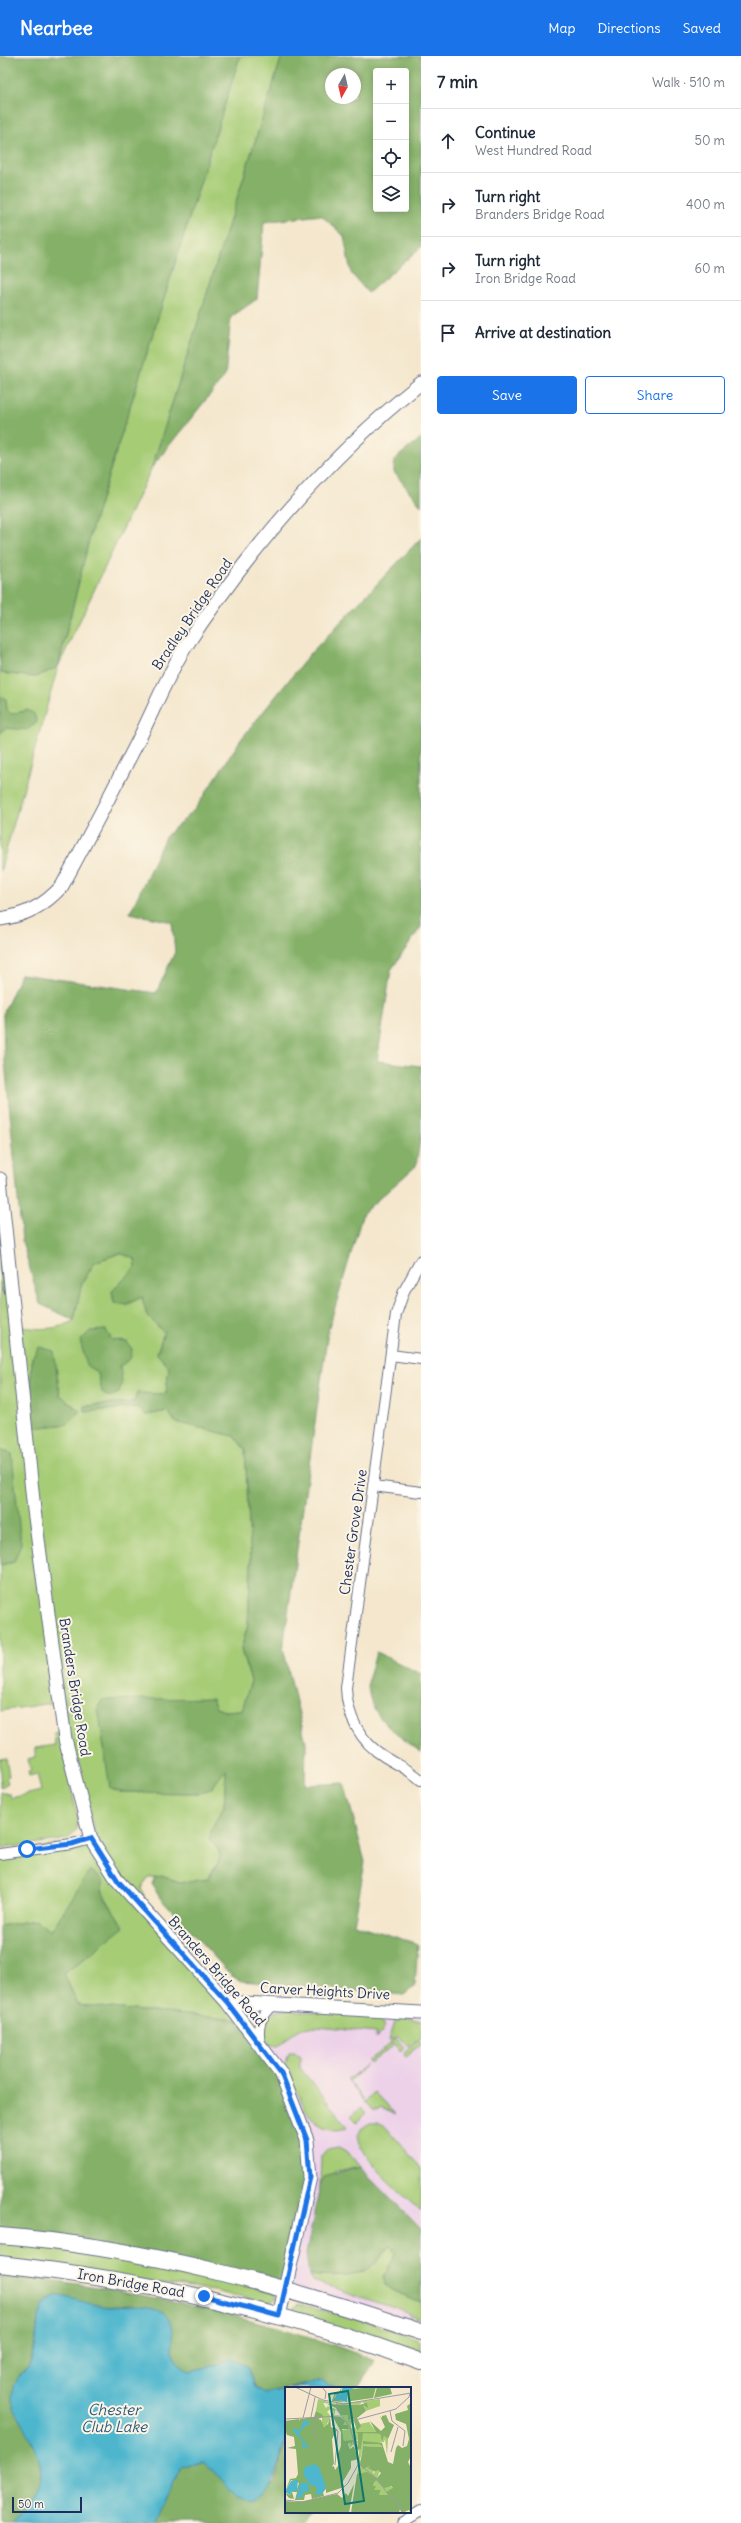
<!DOCTYPE html>
<html lang="en">
<head>
<meta charset="utf-8">
<style>
  body { margin:0; font-family:Delius,sans-serif; background:#f6f6f7; color:#1f2937 }
  .controls { position:absolute; right:12px; top:12px; display:grid; overflow:hidden; border-radius:4px; box-shadow:0 2px 6px #0003 }
  .controls button { width:36px; height:36px; display:grid; place-items:center; padding:0; border:0; border-bottom:1px solid #e0e1e3; background:#fff; color:#1f2937; font:20px sans-serif }
  .compass { position:absolute; left:325px; top:12px; width:36px; height:36px; border-radius:50%; background:#fff; box-shadow:0 2px 6px #0003; rotate:188deg }
  .scale { position:absolute; left:12px; bottom:10px; width:70px; box-sizing:border-box; padding-left:4px; border:2px solid #1b2f5e; border-top:0; font-size:11px; line-height:14px; white-space:nowrap; color:#1b2f5e; -webkit-text-stroke:3px #fcf5e5; paint-order:stroke }
  .stop { position:absolute; width:12px; height:12px; margin:-9px; border:3px solid #1a73e8; border-radius:50%; background:#fff }
  .stop.end { background:#1a73e8; border-color:#fff; box-shadow:0 1px 4px #0008 }
  .list { margin:0; padding:0; list-style:none }
  h2 { display:flex; justify-content:space-between; align-items:center; height:52px; margin:0; padding:0 16px; font-size:17px }
  h2 small { font-size:13px; font-weight:400; color:#747a83 }
  .list li { display:grid; grid-template-columns:26px 1fr auto; gap:12px; align-items:center; box-sizing:border-box; height:64px; padding:0 16px; border-top:1px solid #e0e1e3 }
  .list b { display:block; font-size:15px; white-space:nowrap }
  .list p { margin:0; font-size:13px; white-space:nowrap; color:#747a83 }
  .list em { font-size:13px; font-style:normal; color:#747a83 }
  .actions { display:flex; gap:8px; padding:12px 16px }
  .actions a { flex:1; padding:9px 0; border:1px solid #1a73e8; border-radius:4px; text-align:center; font-size:14px; color:#1a73e8 }
  .actions .main { background:#1a73e8; color:#fff }
  .icon { flex:none; width:22px; height:22px; fill:none; stroke:currentColor; stroke-width:2; stroke-linecap:round; stroke-linejoin:round }
  .map { position:relative; flex:none; width:421px; height:2467px; overflow:hidden }
  header { display:flex; align-items:center; gap:24px; box-sizing:border-box; height:56px; padding:0 20px; background:#1a73e8; color:#fff }
  header strong { font-size:19px }
  nav { display:flex; gap:22px; margin-inline-start:auto; font-size:14px }
  main { display:flex }
  aside { flex:1; background:#fff }
  .map>svg:first-child { display:block }
  .built { fill:#edd1e9 }
  .green { fill:#a6cc76; stroke:#607e6a }
  .forest { fill:#84b067; stroke:#507062; fill-rule:evenodd }
  .water { fill:#4eb6cd; stroke:#347296 }
  .lines { fill:none; stroke-linecap:round; stroke-linejoin:round }
  .minor-casing { stroke:#676f85; stroke-width:12 }
  .tertiary-casing { stroke:#676f85; stroke-width:15 }
  .primary-casing { stroke:#676f85; stroke-width:18 }
  .minor { stroke:#fff; stroke-width:10 }
  .tertiary { stroke:#fff; stroke-width:13 }
  .primary { stroke:#fff; stroke-width:16 }
  .route { stroke:#1a73e8; stroke-width:5 }
  .labels { text-anchor:middle; dominant-baseline:central; stroke-width:4; stroke-linejoin:round; paint-order:stroke }
  .street-label { font-size:14px; fill:#1b2f5e; stroke:#fcf5e5 }
  .water-label { font-size:15px; font-style:italic; fill:#2a587f; stroke:#fcf5e5 }
  .inset-road { fill:none; stroke:#9d9da1; stroke-width:1 }
  .view { fill:#0f766e; fill-opacity:0.15; stroke:#0f766e; stroke-width:2 }
  .inset-edge { fill:none; stroke:#1b2f5e; stroke-width:2 }
</style>
</head>
<body>
<header>
<strong>Nearbee</strong>
<nav><a>Map</a><a>Directions</a><a>Saved</a></nav>
</header>
<main>
<div class="map">
<svg width="421" height="2467" viewBox="0 0 421 2467">
  <rect width="100%" height="100%" fill="#fcf5e5"/>
  <filter id="ink" filterUnits="userSpaceOnUse"><feTurbulence type="fractalNoise" baseFrequency=".025" numOctaves="2"/><feDisplacementMap in="SourceGraphic" scale="8" xChannelSelector="R" yChannelSelector="G"/><feConvolveMatrix kernelMatrix="1 2 1 2 8 2 1 2 1" color-interpolation-filters="sRGB"/></filter>
  <filter id="wash" filterUnits="userSpaceOnUse"><feTurbulence type="fractalNoise" baseFrequency=".012" numOctaves="4" result="noise"/><feDisplacementMap in="SourceGraphic" scale="16" xChannelSelector="R" yChannelSelector="G"/><feGaussianBlur stdDeviation="0.9" result="paint"/><feColorMatrix in="noise" values="0 0 0 0 0 0 0 0 0 0 0 0 0 0 0 0 0 1.4 0 .05"/><feComposite in="paint" operator="in"/></filter>
  <g filter="url(#wash)">
    <rect width="100%" height="100%" fill="#f4e7cd"/>
    <path class="built" d="M 275,1948 L 421,1961 L 421,2276 L 287,2232 L 261,1989 L 263,1960 Z"/>
    <path class="green" d="M 240,0 L 282,0 L 152,411 L 58,611 L 0,816 L 0,617 L 36,621 L 58,611 L 92,472 Z
      M 120,1197 L 135,1203 L 136,1211 L 112,1235 L 114,1247 L 127,1248 L 142,1241 L 147,1260 L 164,1276 L 157,1297 L 169,1311 L 166,1338 L 137,1337 L 134,1346 L 85,1350 L 85,1356 L 136,1351 L 146,1359 L 168,1355 L 175,1366 L 234,1380 L 245,1393 L 251,1506 L 248,1568 L 241,1594 L 251,1625 L 242,1654 L 224,1655 L 216,1652 L 110,1733 L 119,1736 L 198,1737 L 211,1733 L 226,1712 L 224,1751 L 211,1773 L 221,1801 L 207,1824 L 179,1826 L 164,1820 L 149,1822 L 141,1832 L 148,1850 C 131,1834 115,1817 104,1797 C 91,1774 87,1747 80,1722 C 50,1609 44,1489 31,1372 L 69,1368 L 79,1355 L 60,1339 L 53,1295 L 39,1292 L 32,1302 L 31,1337 L 27,1342 L 21,1271 C 40,1273 57,1275 74,1264 L 82,1227 L 95,1206 Z
      M 0,1237 L 11,1237 L 58,1646 L 0,1655 L 0,1509 L 14,1506 L 12,1398 L 0,1394 Z
      M 57,1677 L 60,1678 L 78,1764 L 77,1773 L 68,1783 L 3,1792 L 0,1736 L 6,1736 L 6,1738 L 10,1738 L 11,1742 L 41,1735 L 37,1718 L 29,1720 L 28,1716 L 31,1715 L 28,1703 L 35,1701 L 35,1692 L 55,1689 L 54,1678 Z
      M 6,1703 L 9,1720 L 6,1721 L 8,1727 L 0,1732 L 0,1704 Z
      M 91,1783 L 239,1964 L 78,1949 L 64,1918 L 123,1871 L 90,1815 L 51,1875 L 35,1864 L 0,1870 L 0,1798 Z
      M 280,1954 L 378,1960 L 384,1968 L 383,1975 L 376,1982 L 376,1977 C 361,1976 315,1969 304,1972 C 289,1975 283,1996 267,1987 L 263,1971 L 270,1959 Z
      M 401,1961 L 421,1965 L 421,1982 L 408,1990 L 398,1981 L 389,1985 L 395,1966 Z
      M 395,1983 L 398,1984 L 404,1992 L 400,1995 L 394,1988 L 370,2008 L 368,2006 Z
      M 419,1984 L 421,1989 L 406,2001 L 403,1998 Z
      M 289,1996 L 295,1996 L 300,2001 L 300,2012 L 348,2071 C 306,2083 301,2037 285,2010 Z
      M 366,2009 L 349,2025 L 365,2045 L 375,2037 L 395,2058 L 380,2052 L 379,2054 L 372,2054 L 347,2024 Z
      M 361,2051 L 366,2057 L 357,2066 L 351,2060 Z
      M 370,2067 L 379,2067 L 385,2070 L 421,2112 L 421,2156 C 402,2137 360,2105 358,2078 L 362,2072 Z
      M 338,2091 L 347,2095 L 360,2111 L 336,2116 L 320,2129 L 321,2100 L 327,2093 Z
      M 0,2187 C 93,2194 184,2214 274,2237 L 276,2241 L 275,2244 L 267,2247 L 213,2235 L 0,2205 Z
      M 392,2190 L 396,2197 L 384,2221 L 385,2231 L 421,2246 L 421,2264 L 400,2254 L 313,2225 L 309,2219 C 325,2221 361,2223 373,2210 C 380,2203 382,2194 392,2190 Z
      M 298,2249 L 365,2264 L 421,2285 L 421,2302 L 299,2260 L 293,2253 Z"/>
    <path class="forest" d="M 0,0 L 240,0 L 92,472 L 58,611 L 36,621 L 0,617 Z
      M 282,0 L 421,0 L 421,191 L 368,237 L 351,217 L 344,180 L 321,159 L 264,166 L 257,243 L 231,261 L 225,320 L 152,411 ZM 376,15 L 406,15 L 406,153 L 376,153 ZM 331,18 L 355,18 L 355,42 L 331,42 Z
      M 421,382 L 421,450 L 394,416 L 394,404 Z
      M 421,482 L 421,871 L 391,914 L 377,1005 L 421,1010 L 421,1077 L 416,1110 L 363,1157 L 328,1275 L 283,1592 L 306,1687 L 305,1729 L 344,1727 L 365,1806 L 354,1868 L 418,1888 L 415,1930 L 404,1939 L 241,1925 L 232,1920 L 160,1842 L 152,1828 L 155,1821 L 163,1820 L 179,1826 L 208,1823 C 219,1805 227,1801 210,1783 L 211,1773 L 224,1751 L 226,1713 L 211,1733 L 198,1737 L 119,1736 L 110,1733 L 98,1651 L 102,1644 L 212,1642 L 216,1652 L 224,1655 L 242,1654 L 251,1625 L 241,1594 L 248,1568 L 251,1506 L 245,1393 L 234,1380 L 175,1366 L 168,1355 L 146,1359 L 136,1351 L 85,1356 L 85,1350 L 134,1346 L 137,1337 L 166,1338 L 169,1311 L 157,1298 L 164,1276 L 147,1260 L 142,1241 L 127,1248 L 114,1247 L 112,1235 L 136,1211 L 135,1203 L 120,1197 L 95,1206 L 82,1227 L 74,1264 L 40,1248 L 22,1185 L 4,995 L 3,958 L 21,918 L 156,937 L 175,896 L 172,866 L 130,857 L 165,781 L 195,753 L 242,682 L 310,598 Z
      M 0,640 L 6,643 L 7,654 L 11,658 L 28,654 L 34,658 L 37,666 L 27,674 L 5,672 L 0,678 Z
      M 0,1162 L 11,1237 L 0,1237 Z
      M 106,1274 L 112,1284 L 127,1286 L 132,1293 L 130,1303 L 120,1310 L 122,1326 L 119,1337 L 109,1341 L 102,1336 L 98,1318 L 87,1309 L 80,1285 L 90,1275 Z
      M 39,1291 L 54,1295 L 60,1339 L 80,1355 L 69,1368 L 31,1372 L 27,1342 L 31,1337 L 32,1302 Z
      M 0,1394 L 12,1398 L 21,1488 L 14,1506 L 0,1509 Z
      M 376,1596 L 421,1618 L 421,1696 C 397,1679 368,1661 368,1627 C 369,1617 374,1606 376,1596 Z
      M 90,1814 L 104,1826 L 101,1836 L 124,1871 L 64,1918 L 78,1949 L 239,1964 L 280,2019 L 305,2085 L 308,2118 L 285,2230 L 0,2179 L 0,1870 L 35,1864 L 51,1875 Z
      M 360,2111 L 421,2173 L 421,2246 L 385,2231 L 384,2221 L 396,2197 L 392,2190 C 382,2194 380,2203 373,2210 C 361,2223 325,2221 309,2219 L 306,2198 L 320,2129 L 324,2121 Z
      M 0,2220 C 65,2223 128,2236 192,2250 C 255,2264 315,2280 375,2305 L 357,2332 L 303,2328 L 264,2337 L 254,2331 L 247,2310 L 229,2302 L 217,2309 L 189,2316 C 174,2305 172,2299 172,2281 L 133,2249 L 102,2251 L 55,2239 L 47,2243 L 42,2252 L 33,2297 L 28,2312 L 19,2319 L 12,2345 C 25,2372 51,2405 38,2437 C 33,2449 20,2458 11,2467 L 0,2467 Z
      M 286,2386 L 286,2456 L 309,2456 L 300,2467 L 157,2467 L 181,2411 L 203,2405 C 216,2415 225,2429 239,2439 L 274,2427 Z"/>
    <path class="water" d="M 55,2239 C 71,2241 85,2247 100,2250 C 121,2254 156,2242 169,2264 C 181,2284 161,2296 189,2315 L 217,2309 L 229,2302 L 247,2310 L 254,2331 L 264,2337 L 286,2333 C 286,2350 289,2369 286,2385 C 285,2393 281,2401 278,2409 C 272,2428 266,2450 241,2440 C 224,2433 216,2415 203,2405 L 181,2411 L 157,2467 L 11,2467 C 51,2432 46,2412 24,2369 C 20,2362 12,2352 12,2344 C 12,2337 15,2324 20,2318 C 22,2316 26,2315 27,2313 C 43,2292 29,2251 55,2239 Z
      M 323,2324 L 334,2332 L 289,2332 Z"/>
  </g>
  <g filter="url(#ink)">
    <g class="lines">
      <defs>
        <path id="minor" d="M 421,1204 L 404,1235 L 396,1258 L 346,1632 C 347,1660 360,1686 385,1701 C 398,1709 410,1714 421,1724
          M 391,1299 L 421,1303
          M 373,1430 L 421,1436
          M 0,1798 L 72,1788 L 91,1783
          M 260,1990 C 257,1968 259,1963 274,1948
          M 401,2467 L 421,2455"/>
        <path id="tertiary" d="M 0,863 C 26,859 44,850 62,830 C 88,782 113,734 138,685 C 153,655 166,622 184,593 C 249,494 328,401 421,327
          M 0,1123 L 34,1454 L 65,1683 L 91,1783 L 118,1825 L 227,1946 L 281,2017 L 307,2084 L 310,2121 L 279,2260
          M 227,1946 L 421,1957"/>
        <path id="primary" d="M 0,2180 C 145,2191 284,2230 421,2276
          M 0,2208 C 144,2224 285,2255 421,2306"/>
      </defs>
      <use href="#minor" class="minor-casing"/>
      <use href="#tertiary" class="tertiary-casing"/>
      <use href="#primary" class="primary-casing"/>
      <use href="#minor" class="minor"/>
      <use href="#tertiary" class="tertiary"/>
      <use href="#primary" class="primary"/>
    </g>
  </g>
  <g class="lines" filter="url(#ink)">
    <path class="route" d="M 27,1793 L 72,1788 L 91,1782 L 118,1825 L 227,1946 L 281,2017 L 307,2084 L 310,2121 L 279,2260 L 204,2240"/>
  </g>
  <g class="labels">
    <g class="street-label">
      <text transform="translate(192 558) rotate(-56)">Bradley Bridge Road</text>
      <text transform="translate(353 1476) rotate(-82)">Chester Grove Drive</text>
      <text transform="translate(75 1631) rotate(81)">Branders Bridge Road</text>
      <text transform="translate(217 1915) rotate(49)">Branders Bridge Road</text>
      <text transform="translate(325 1935) rotate(3)">Carver Heights Drive</text>
      <text transform="translate(131 2227) rotate(10)">Iron Bridge Road</text>
    </g>
    <g class="water-label">
      <text x="114" y="2353">Chester<tspan x="114" dy="17">Club Lake</tspan></text>
    </g>
  </g>
  <g transform="translate(285 2331)">
    <rect width="126" height="126" fill="#f4e7cd"/>
    <path d="M 33,12 L 50,17 L 38,16 L 41,21 L 43,19 L 51,22 L 50,24 L 53,27 L 50,24 L 50,26 L 49,28 L 55,28 L 46,29 L 49,25 L 45,22 L 42,25 L 40,23 L 46,29 L 41,39 L 17,40 L 37,36 L 37,27 L 31,24 ZM 95,12 L 95,19 L 81,24 L 78,18 L 83,19 L 77,15 L 74,18 L 52,17 ZM 56,28 L 63,28 L 63,34 L 68,31 L 69,39 L 66,37 L 66,41 L 70,40 L 72,44 L 75,37 L 84,35 L 91,45 L 72,45 L 95,47 L 97,55 L 99,49 L 103,52 L 102,68 L 100,52 L 99,55 L 93,56 L 96,57 L 96,60 L 78,59 L 75,73 L 80,79 L 85,79 L 89,83 L 88,87 L 93,83 L 95,84 L 92,91 L 108,101 L 104,108 L 94,108 L 96,103 L 89,103 L 90,100 L 88,98 L 90,95 L 81,87 L 73,87 L 66,126 L 74,76 L 74,64 L 71,63 L 76,62 L 77,53 L 77,47 L 73,49 L 75,54 L 71,52 L 73,59 L 68,58 L 65,61 L 63,55 L 59,54 L 57,43 L 64,42 L 58,39 L 58,34 L 60,34 Z" fill="#a6cc76"/>
    <path d="M 57,0 L 55,8 L 51,8 L 49,11 L 59,15 L 63,14 L 62,6 L 65,2 L 91,0 L 88,11 L 59,15 L 47,14 L 50,5 L 54,5 ZM 92,0 L 105,0 L 107,7 L 89,11 ZM 85,15 L 82,16 L 83,21 L 78,18 L 81,24 L 72,31 L 76,39 L 72,44 L 68,31 L 63,34 L 63,28 L 56,28 L 51,21 L 42,17 L 74,18 ZM 126,16 L 126,69 L 123,75 L 126,81 L 126,126 L 124,123 L 117,126 L 115,122 L 114,126 L 66,126 L 72,87 L 82,85 L 92,91 L 96,86 L 93,83 L 88,87 L 91,85 L 83,81 L 85,79 L 78,82 L 75,78 L 78,59 L 97,60 L 95,57 L 78,57 L 78,54 L 97,56 L 103,75 L 108,77 L 111,61 L 113,58 L 117,61 L 122,59 L 124,52 L 121,37 L 111,33 L 110,27 L 123,23 L 122,19 ZM 91,93 L 99,101 L 106,99 L 108,101 L 101,105 L 103,108 L 94,108 L 96,103 L 89,103 L 91,100 L 88,98 ZM 31,24 L 37,27 L 38,30 L 33,32 L 36,33 L 39,40 L 43,37 L 45,30 L 46,40 L 52,43 L 47,52 L 49,76 L 47,80 L 49,79 L 50,83 L 55,76 L 53,67 L 56,59 L 56,45 L 48,30 L 56,30 L 60,34 L 58,38 L 63,38 L 64,42 L 57,42 L 59,54 L 69,53 L 69,57 L 67,54 L 67,58 L 65,55 L 63,57 L 65,62 L 69,59 L 73,72 L 66,74 L 66,81 L 57,96 L 59,99 L 56,101 L 41,106 L 41,102 L 38,105 L 39,109 L 27,112 L 26,107 L 20,108 L 19,113 L 10,113 L 12,105 L 7,105 L 9,112 L 4,111 L 0,106 L 5,108 L 7,104 L 12,102 L 14,96 L 6,93 L 0,105 L 5,92 L 11,91 L 13,87 L 11,62 L 2,61 L 10,59 L 9,50 L 2,48 L 1,45 L 1,59 L 0,60 L 0,34 L 14,32 L 14,34 L 15,32 L 29,30 ZM 101,28 L 104,35 L 109,38 L 103,52 L 99,49 L 97,55 L 95,47 L 78,46 L 76,62 L 71,63 L 73,57 L 69,47 L 73,55 L 73,46 L 70,45 L 91,45 L 85,34 L 96,44 L 100,40 L 95,29 L 97,31 L 97,29 ZM 69,97 L 64,126 L 0,126 L 0,114 L 14,115 L 52,107 L 57,111 L 61,106 L 63,109 Z" fill="#84b067" fill-rule="evenodd"/>
    <path d="M 58,0 L 71,0 L 62,5 L 62,15 L 49,12 L 52,7 L 55,8 ZM 19,33 L 24,35 L 24,38 L 20,39 L 14,47 L 26,63 L 20,59 L 17,62 L 18,54 L 8,44 L 9,40 L 13,44 L 15,43 ZM 29,77 L 34,80 L 41,100 L 37,107 L 34,108 L 31,107 L 32,100 L 25,98 L 18,87 L 20,80 ZM 13,93 L 12,104 L 7,104 L 5,108 L 0,105 L 6,94 ZM 15,96 L 23,96 L 24,104 L 19,105 L 17,110 L 11,111 L 13,105 L 18,105 L 13,104 Z" fill="#4eb6cd"/>
    <path class="inset-road" d="M 10,0 L 38,13 L 59,17 L 126,6M 37,0 L 41,5 L 40,12M 52,16 L 52,23 L 65,40 L 75,78 L 90,90 L 107,112 L 113,116 L 117,126M 105,24 L 107,34 L 120,44 L 118,59M 26,30 L 30,10M 29,30 L 31,54M 47,30 L 48,39 L 53,44 L 50,78M 18,31 L 26,0M 0,32 L 56,29M 63,35 L 111,22 L 124,10 L 125,6M 106,65 L 113,40M 0,113 L 18,115 L 53,106 L 63,96 L 74,76"/>
    <path class="view" d="M 63,4 L 79,114 L 60,117 L 44,7 Z"/>
    <rect width="126" height="126" class="inset-edge"/>
  </g>
</svg>
<div class="controls">
<button>+</button>
<button>−</button>
<button><svg class="icon" aria-label="locate" viewBox="0 0 24 24"><circle cx="12" cy="12" r="6"/><path d="M12 2v4M12 18v4M2 12h4M18 12h4"/></svg></button>
<button><svg class="icon" aria-label="layers" viewBox="0 0 24 24"><path d="M12 4l9 5-9 5-9-5zM3 14l9 5 9-5"/></svg></button>
</div>
<svg class="compass" viewBox="-18 -18 36 36"><path d="M0-13l5 13h-10z" fill="#e53935"/><path d="M0 13l5-13h-10z" fill="#747a83"/></svg>
<div class="scale">50 m</div>
<div class="stop" style="left:27px;top:1793px"></div>
<div class="stop end" style="left:204px;top:2240px"></div>
</div>
<aside>
<h2>7 min<small>Walk · 510 m</small></h2>
<ul class="list">
<li><svg class="icon" aria-label="ahead" viewBox="0 0 24 24"><path d="M12 20V5M6 11l6-6 6 6"/></svg><div><b>Continue</b><p>West Hundred Road</p></div><em>50 m</em></li>
<li><svg class="icon" aria-label="right" viewBox="0 0 24 24"><path d="M7 20v-9h11M14 6l5 5-5 5"/></svg><div><b>Turn right</b><p>Branders Bridge Road</p></div><em>400 m</em></li>
<li><svg class="icon" aria-label="right" viewBox="0 0 24 24"><path d="M7 20v-9h11M14 6l5 5-5 5"/></svg><div><b>Turn right</b><p>Iron Bridge Road</p></div><em>60 m</em></li>
<li><svg class="icon" aria-label="arrive" viewBox="0 0 24 24"><path d="M6 21V4h12l-3 4 3 4H6"/></svg><div><b>Arrive at destination</b></div></li>
</ul>
<div class="actions"><a class="main">Save</a><a>Share</a></div>
</aside>
</main>
</body>
</html>
